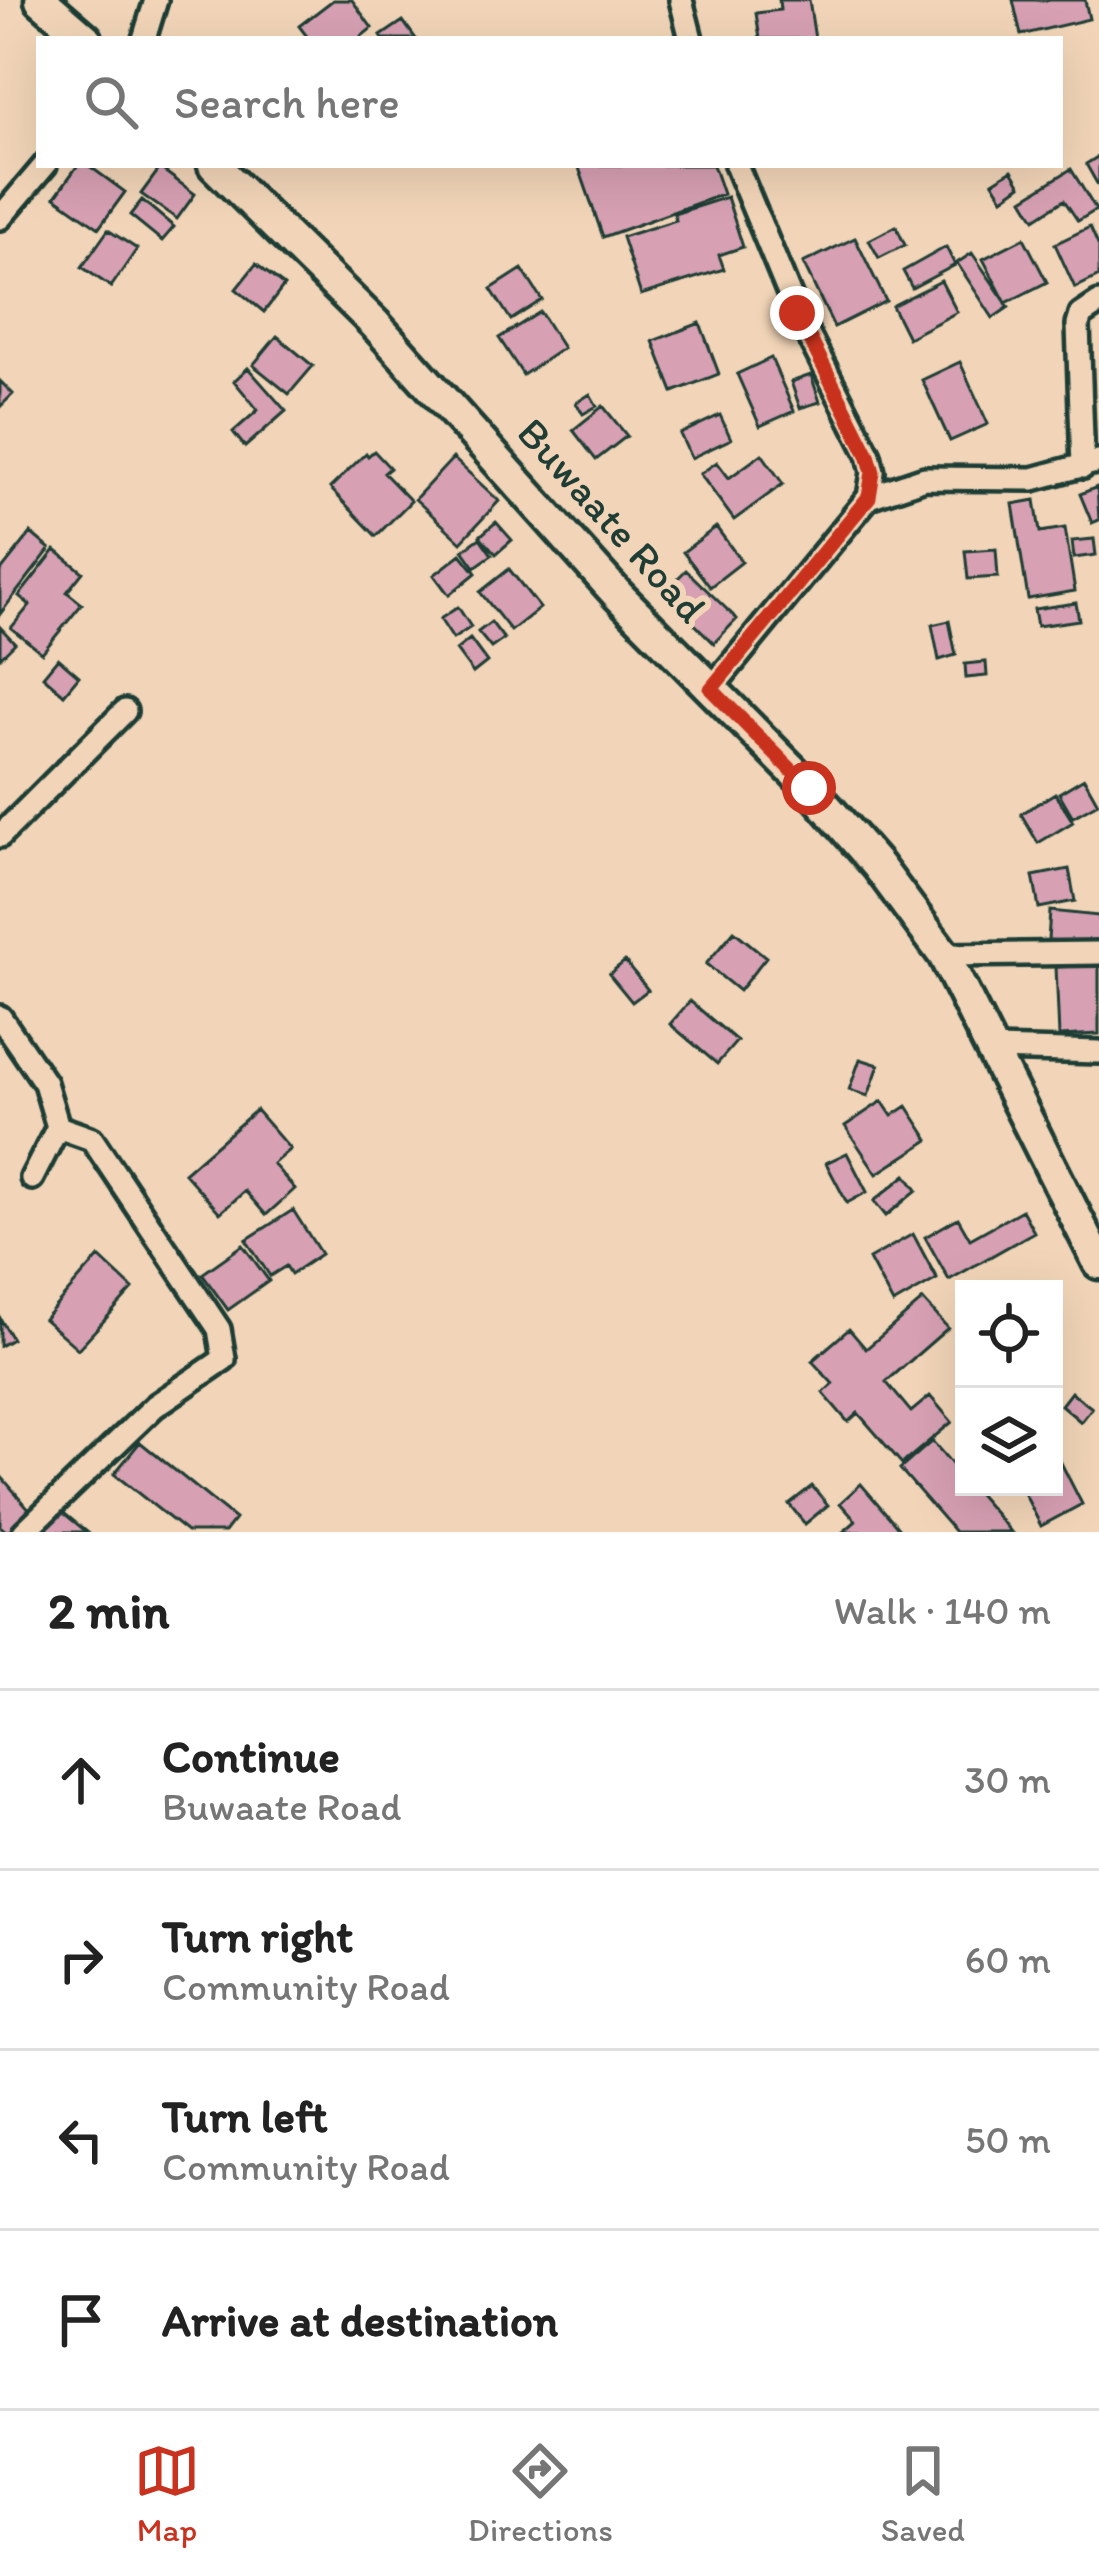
<!DOCTYPE html>
<html lang="en">
<head>
<meta charset="utf-8">
<style>
  body { margin:0; font-family:Itim,sans-serif; background:#f2f2f2; color:#222 }
  .controls { position:absolute; right:36px; bottom:36px; display:grid; overflow:hidden; border-radius:0px; box-shadow:0 12px 48px #0002 }
  .controls button { width:108px; height:108px; display:grid; place-items:center; padding:0; border:0; border-bottom:3px solid #e0e0e0; background:#fff; color:#222; font:60px sans-serif }
  .stop { position:absolute; width:36px; height:36px; margin:-27px; border:9px solid #c8321e; border-radius:50%; background:#fff }
  .stop.end { background:#c8321e; border-color:#fff; box-shadow:0 3px 12px #0008 }
  .list { margin:0; padding:0; list-style:none }
  h2 { display:flex; justify-content:space-between; align-items:center; height:156px; margin:0; padding:0 48px; font-size:51px }
  h2 small { font-size:39px; font-weight:400; color:#767676 }
  .list li { display:grid; grid-template-columns:78px 1fr auto; gap:36px; align-items:center; box-sizing:border-box; height:180px; padding:0 48px; border-top:3px solid #e0e0e0 }
  .list b { display:block; font-size:45px; white-space:nowrap }
  .list p { margin:0; font-size:39px; white-space:nowrap; color:#767676 }
  .list em { font-size:39px; font-style:normal; color:#767676 }
  .icon { flex:none; width:66px; height:66px; fill:none; stroke:currentColor; stroke-width:2; stroke-linecap:round; stroke-linejoin:round }
  .map { position:relative; flex:none; width:1099px; height:1532px; overflow:hidden }
  .search { position:absolute; background:#fff; box-shadow:0 12px 48px #0002; left:36px; right:36px; top:36px; height:132px; display:flex; align-items:center; gap:30px; box-sizing:border-box; padding:0 42px; border-radius:0px; color:#767676; font-size:45px }
  .sheet { height:876px; background:#fff }
  nav { display:flex; justify-content:space-around; align-items:center; box-sizing:border-box; height:168px; border-top:3px solid #e0e0e0; background:#fff; font-size:33px; color:#767676 }
  nav a { display:grid; justify-items:center; gap:6px }
  nav .on { color:#c8321e }
  .map>svg:first-child { display:block }
  .building { fill:#d7a0b3; stroke:#1f3d34; stroke-width:3 }
  .lines { fill:none; stroke-linecap:round; stroke-linejoin:round }
  .street-casing { stroke:#1f3d34; stroke-width:30 }
  .secondary-casing { stroke:#1f3d34; stroke-width:39 }
  .street { stroke:#f2d5b8; stroke-width:21 }
  .secondary { stroke:#f2d5b8; stroke-width:30 }
  .route { stroke:#c8321e; stroke-width:15 }
  .labels { text-anchor:middle; dominant-baseline:central; stroke-width:12; stroke-linejoin:round; paint-order:stroke }
  .street-label { font-size:42px; fill:#1f3d34; stroke:#f2d5b8 }
</style>
</head>
<body>
<div class="map">
<svg width="1099" height="1532" viewBox="0 0 1099 1532">
  <rect width="100%" height="100%" fill="#f2d5b8"/>
  <filter id="ink" filterUnits="userSpaceOnUse"><feTurbulence type="fractalNoise" baseFrequency=".00833" numOctaves="2"/><feDisplacementMap in="SourceGraphic" scale="24" xChannelSelector="R" yChannelSelector="G"/><feConvolveMatrix kernelMatrix="1 2 1 2 8 2 1 2 1" color-interpolation-filters="sRGB"/></filter>
  <g filter="url(#ink)">
    <path class="building" d="M 333,0 L 352,0 L 372,28 L 358,39 L 309,39 L 299,26 Z
      M 779,0 L 809,0 L 815,39 L 760,39 L 756,13 L 780,10 Z
      M 1013,0 L 1085,0 L 1089,19 L 1021,35 Z
      M 403,21 L 416,39 L 383,39 L 381,36 Z
      M 1099,156 L 1099,187 L 1086,164 Z
      M 78,165 L 88,165 L 125,192 L 99,228 L 55,197 Z
      M 578,165 L 713,165 L 723,194 L 603,237 Z
      M 160,168 L 195,194 L 177,219 L 141,194 Z
      M 1071,169 L 1096,210 L 1078,221 L 1064,200 L 1035,219 L 1023,199 Z
      M 1012,170 L 1021,185 L 1003,198 L 993,182 Z
      M 727,197 L 743,247 L 719,255 L 724,269 L 641,295 L 622,237 L 676,220 L 674,214 Z
      M 142,200 L 174,227 L 162,241 L 130,215 Z
      M 896,226 L 905,245 L 879,258 L 869,240 Z
      M 1090,227 L 1099,247 L 1099,276 L 1075,288 L 1055,244 Z
      M 108,230 L 137,249 L 111,287 L 82,267 Z
      M 855,238 L 886,301 L 834,327 L 803,263 Z
      M 1024,238 L 1047,282 L 1006,303 L 983,259 Z
      M 946,247 L 955,265 L 912,288 L 903,271 Z
      M 972,253 L 1009,307 L 993,318 L 957,263 Z
      M 256,264 L 284,286 L 264,312 L 236,289 Z
      M 522,269 L 542,300 L 511,320 L 491,289 Z
      M 941,281 L 957,312 L 908,338 L 892,306 Z
      M 540,312 L 563,348 L 523,375 L 499,338 Z
      M 700,323 L 719,374 L 673,392 L 653,341 Z
      M 277,336 L 313,366 L 289,394 L 253,365 Z
      M 771,358 L 794,411 L 760,426 L 737,374 Z
      M 960,362 L 988,424 L 950,441 L 922,380 Z
      M 248,368 L 286,411 L 245,447 L 233,432 L 258,410 L 234,381 Z
      M 811,375 L 820,402 L 800,408 L 791,382 Z
      M 0,381 L 13,394 L 0,407 Z
      M 590,394 L 597,406 L 583,414 L 576,403 Z
      M 603,406 L 627,436 L 596,460 L 573,430 Z
      M 720,415 L 731,439 L 691,458 L 680,434 Z
      M 374,451 L 390,468 L 384,473 L 411,501 L 376,536 L 330,488 L 366,453 L 368,456 Z
      M 762,454 L 783,484 L 734,520 L 700,474 L 717,462 L 729,478 Z
      M 453,458 L 499,501 L 461,542 L 415,499 Z
      M 1097,487 L 1099,520 L 1092,523 L 1080,494 Z
      M 1035,500 L 1040,532 L 1065,528 L 1075,591 L 1028,599 L 1013,504 Z
      M 496,522 L 512,540 L 496,554 L 480,536 Z
      M 716,527 L 742,562 L 710,587 L 683,552 Z
      M 31,533 L 50,549 L 0,614 L 0,572 Z
      M 480,538 L 492,555 L 475,567 L 463,550 Z
      M 1094,539 L 1096,555 L 1074,558 L 1072,541 Z
      M 996,549 L 998,577 L 968,579 L 965,551 Z
      M 55,550 L 83,572 L 67,592 L 82,604 L 42,653 L 11,628 L 30,605 L 19,596 Z
      M 461,554 L 476,573 L 449,595 L 434,575 Z
      M 509,569 L 540,608 L 511,631 L 480,592 Z
      M 686,570 L 737,619 L 714,643 L 663,593 Z
      M 1076,603 L 1079,620 L 1037,626 L 1034,609 Z
      M 458,607 L 471,627 L 453,639 L 440,619 Z
      M 949,621 L 956,655 L 939,660 L 932,625 Z
      M 491,622 L 504,639 L 491,648 L 478,632 Z
      M 0,627 L 15,643 L 0,658 Z
      M 470,639 L 487,662 L 473,673 L 456,650 Z
      M 58,658 L 79,676 L 64,694 L 43,676 Z
      M 986,662 L 987,676 L 966,678 L 965,664 Z
      M 1084,778 L 1098,803 L 1073,817 L 1059,793 Z
      M 1055,793 L 1073,822 L 1038,843 L 1021,814 Z
      M 1069,869 L 1075,901 L 1039,908 L 1033,876 Z
      M 1050,911 L 1099,916 L 1099,944 L 1048,940 Z
      M 734,931 L 766,957 L 739,991 L 706,964 Z
      M 625,961 L 648,990 L 632,1002 L 609,974 Z
      M 1099,965 L 1099,1034 L 1059,1036 L 1056,967 Z
      M 690,1001 L 737,1041 L 717,1064 L 670,1024 Z
      M 860,1059 L 879,1065 L 868,1096 L 849,1090 Z
      M 882,1101 L 892,1116 L 907,1106 L 929,1140 L 877,1174 L 845,1126 Z
      M 256,1110 L 290,1149 L 273,1164 L 295,1189 L 266,1215 L 245,1191 L 220,1213 L 184,1173 Z
      M 847,1153 L 867,1192 L 847,1203 L 826,1163 Z
      M 906,1175 L 917,1190 L 886,1216 L 874,1201 Z
      M 293,1210 L 321,1254 L 291,1274 L 286,1266 L 270,1276 L 246,1240 Z
      M 1022,1210 L 1034,1232 L 949,1280 L 925,1237 L 958,1218 L 970,1239 Z
      M 913,1234 L 937,1279 L 893,1304 L 869,1259 Z
      M 243,1245 L 269,1281 L 228,1310 L 202,1274 Z
      M 99,1257 L 133,1289 L 78,1349 L 44,1319 Z
      M 923,1300 L 948,1328 L 886,1382 L 911,1412 L 930,1396 L 952,1422 L 902,1464 L 858,1413 L 848,1422 L 823,1393 L 833,1384 L 812,1361 L 849,1329 L 866,1349 Z
      M 0,1318 L 12,1339 L 0,1346 Z
      M 1071,1392 L 1092,1408 L 1081,1422 L 1061,1405 Z
      M 932,1441 L 964,1478 L 964,1487 L 972,1487 L 1011,1532 L 955,1532 L 900,1469 Z
      M 140,1442 L 235,1519 L 225,1532 L 187,1532 L 114,1474 Z
      M 1054,1449 L 1082,1504 L 1041,1526 L 1021,1487 L 1054,1487 Z
      M 0,1475 L 31,1511 L 7,1532 L 0,1526 Z
      M 861,1484 L 902,1532 L 843,1532 L 856,1521 L 840,1503 Z
      M 812,1486 L 828,1505 L 805,1524 L 789,1504 Z
      M 60,1510 L 87,1532 L 42,1532 Z"/>
    <g class="lines">
      <defs>
        <path id="street" d="M 681,0 L 691,39
          M 144,39 L 156,0
          M 0,218 L 45,165
          M 1083,467 L 1078,325 L 1081,315 L 1099,303
          M 869,497 L 925,478 L 1033,479 L 1099,461
          M 711,689 L 869,497 L 873,472 L 869,455 L 797,313 L 736,165
          M 0,836 L 125,711
          M 944,955 L 1099,953
          M 0,1017 L 45,1083 L 58,1127 L 32,1178
          M 993,1049 L 1099,1052
          M 24,1532 L 155,1406 L 224,1359 L 219,1329 L 92,1139 L 58,1127"/>
        <path id="secondary" d="M 41,0 L 86,39
          M 214,165 L 375,324 L 619,596 L 809,787 L 878,866 L 944,955 L 1099,1263"/>
      </defs>
      <use href="#street" class="street-casing"/>
      <use href="#secondary" class="secondary-casing"/>
      <use href="#street" class="street"/>
      <use href="#secondary" class="secondary"/>
    </g>
  </g>
  <g class="lines" filter="url(#ink)">
    <path class="route" d="M 797,313 L 868,455 L 873,472 L 869,497 L 711,689 L 809,788"/>
  </g>
  <g class="labels">
    <g class="street-label">
      <text transform="translate(612 520) rotate(48)">Buwaate Road</text>
    </g>
  </g>
</svg>
<div class="controls">
<button><svg class="icon" aria-label="locate" viewBox="0 0 24 24"><circle cx="12" cy="12" r="6"/><path d="M12 2v4M12 18v4M2 12h4M18 12h4"/></svg></button>
<button><svg class="icon" aria-label="layers" viewBox="0 0 24 24"><path d="M12 4l9 5-9 5-9-5zM3 14l9 5 9-5"/></svg></button>
</div>
<div class="stop" style="left:809px;top:788px"></div>
<div class="stop end" style="left:797px;top:313px"></div>
<div class="search"><svg class="icon" aria-label="search" viewBox="0 0 24 24"><circle cx="10" cy="10" r="6"/><path d="M15 15l6 6"/></svg>Search here</div>
</div>
<section class="sheet">
<h2>2 min<small>Walk · 140 m</small></h2>
<ul class="list">
<li><svg class="icon" aria-label="ahead" viewBox="0 0 24 24"><path d="M12 20V5M6 11l6-6 6 6"/></svg><div><b>Continue</b><p>Buwaate Road</p></div><em>30 m</em></li>
<li><svg class="icon" aria-label="right" viewBox="0 0 24 24"><path d="M7 20v-9h11M14 6l5 5-5 5"/></svg><div><b>Turn right</b><p>Community Road</p></div><em>60 m</em></li>
<li><svg class="icon" aria-label="left" viewBox="0 0 24 24"><path d="M17 20v-9H6M10 6l-5 5 5 5"/></svg><div><b>Turn left</b><p>Community Road</p></div><em>50 m</em></li>
<li><svg class="icon" aria-label="arrive" viewBox="0 0 24 24"><path d="M6 21V4h12l-3 4 3 4H6"/></svg><div><b>Arrive at destination</b></div></li>
</ul>
</section>
<nav>
<a class="on"><svg class="icon" aria-label="map" viewBox="0 0 24 24"><path d="M3 6l6-2 6 2 6-2v14l-6 2-6-2-6 2zM9 4v14M15 6v14"/></svg>Map</a>
<a><svg class="icon" aria-label="directions" viewBox="0 0 24 24"><path d="M12 3l9 9-9 9-9-9zM9 14v-3h6M13 9l2 2-2 2"/></svg>Directions</a>
<a><svg class="icon" aria-label="saved" viewBox="0 0 24 24"><path d="M7 4h10v16l-5-4-5 4z"/></svg>Saved</a>
</nav>
</body>
</html>
